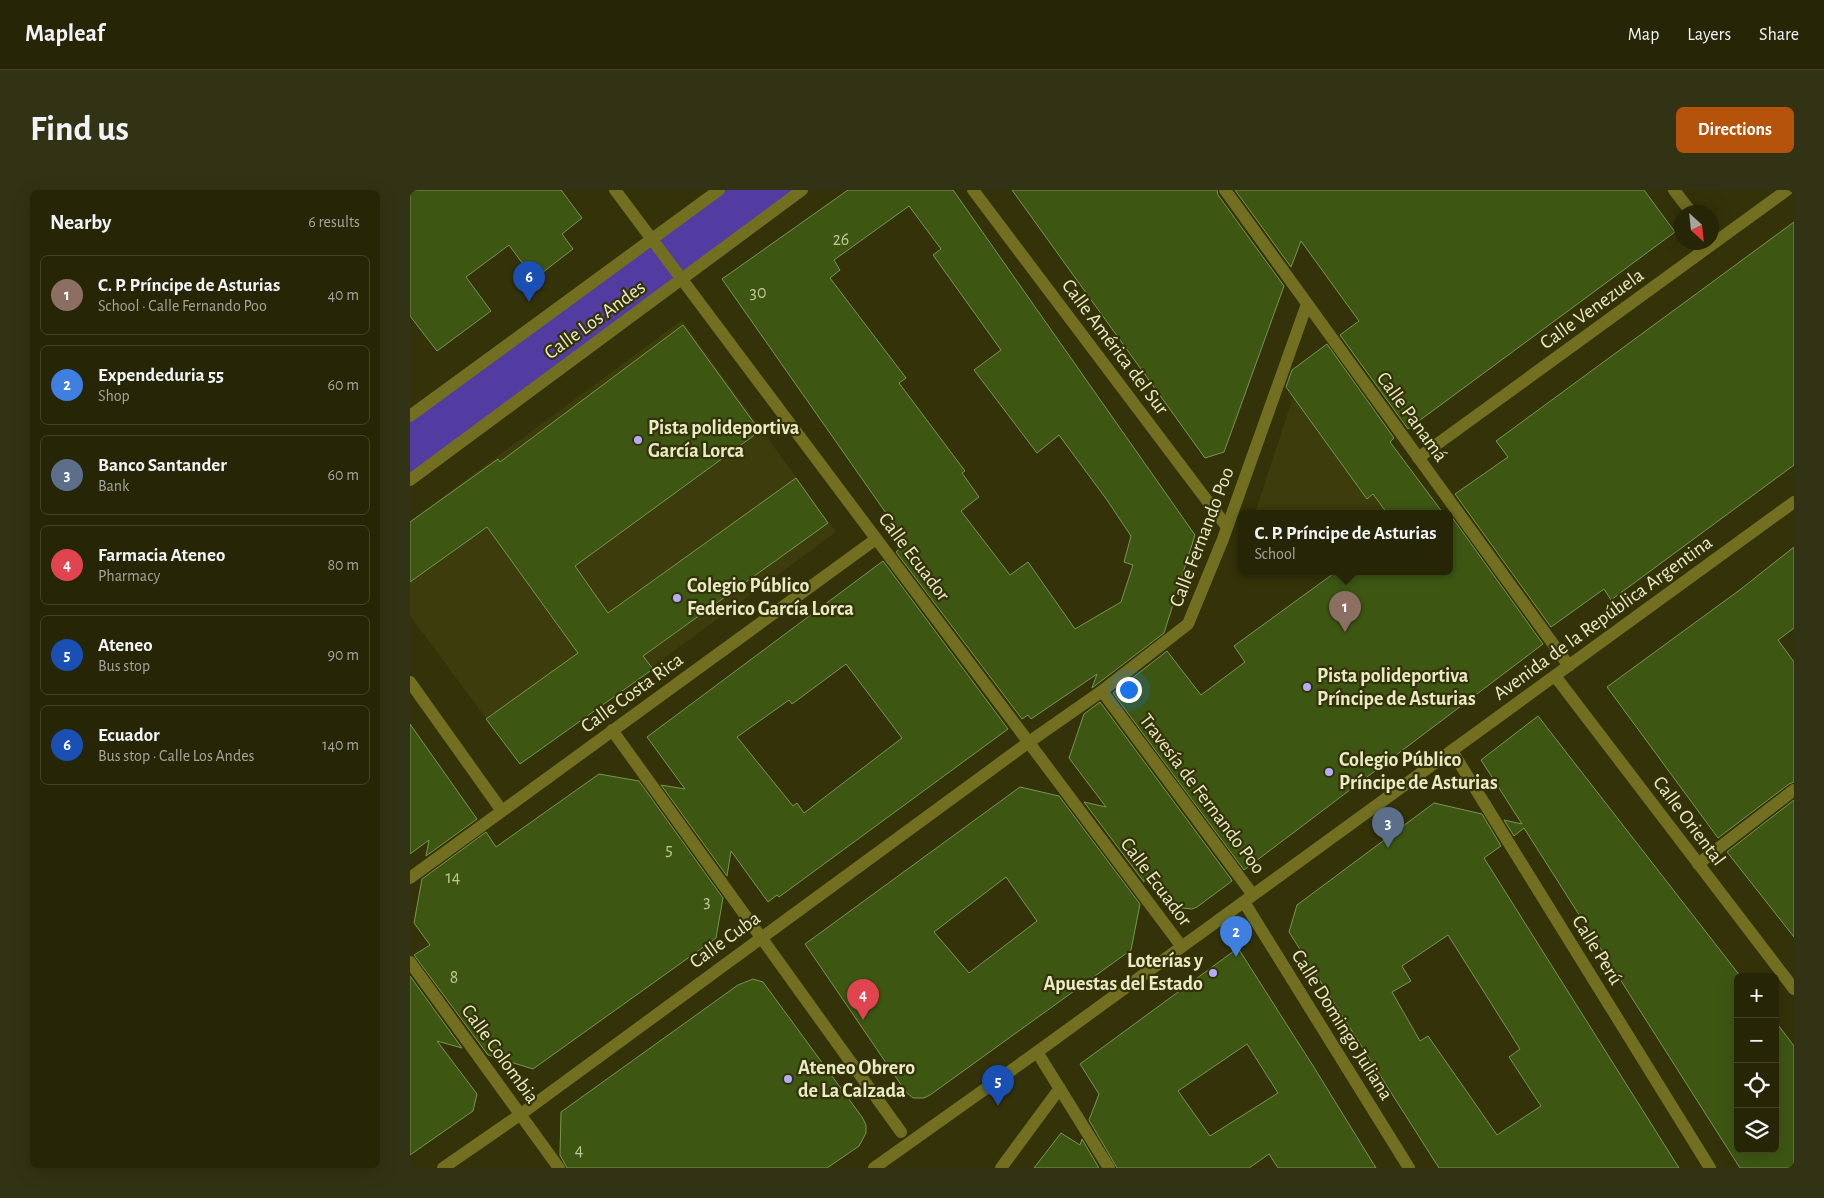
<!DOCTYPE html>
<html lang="en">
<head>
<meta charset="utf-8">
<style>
  body { margin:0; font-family:"Alegreya Sans",sans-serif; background:#323214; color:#f1f3f6 }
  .controls { position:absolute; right:15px; bottom:15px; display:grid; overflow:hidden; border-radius:8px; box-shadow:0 5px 20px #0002 }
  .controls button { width:45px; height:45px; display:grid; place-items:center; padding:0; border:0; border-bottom:1px solid #424328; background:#262606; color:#f1f3f6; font:25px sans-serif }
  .compass { position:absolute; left:1264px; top:15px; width:45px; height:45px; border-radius:50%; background:#262606; box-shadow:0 5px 20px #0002; rotate:153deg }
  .you { position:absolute; left:718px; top:499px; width:18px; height:18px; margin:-12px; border:4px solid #fff; border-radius:50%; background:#1a73e8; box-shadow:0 0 0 8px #1a73e833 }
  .badge { display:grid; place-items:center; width:32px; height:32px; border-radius:50%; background:#b45309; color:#fff; font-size:16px; font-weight:700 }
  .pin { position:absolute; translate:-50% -41px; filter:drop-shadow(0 1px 2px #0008) }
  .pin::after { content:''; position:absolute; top:26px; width:18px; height:15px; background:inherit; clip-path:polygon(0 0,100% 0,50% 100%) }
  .popup { position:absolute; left:828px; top:320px; width:215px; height:65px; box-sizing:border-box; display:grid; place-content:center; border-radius:8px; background:#262606; filter:drop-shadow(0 1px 4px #0005); font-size:16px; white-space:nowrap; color:#a4a59b }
  .popup b { font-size:19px; color:#f1f3f6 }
  .popup::after { content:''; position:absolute; left:50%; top:100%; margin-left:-10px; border:10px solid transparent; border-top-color:#262606 }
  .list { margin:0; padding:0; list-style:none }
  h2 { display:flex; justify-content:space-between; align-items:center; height:65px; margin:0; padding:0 20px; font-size:21px }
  h2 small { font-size:16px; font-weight:400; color:#a4a59b }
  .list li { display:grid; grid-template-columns:32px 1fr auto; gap:15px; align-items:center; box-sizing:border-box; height:80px; margin:0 10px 10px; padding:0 10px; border:1px solid #424328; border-radius:8px }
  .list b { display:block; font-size:19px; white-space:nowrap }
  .list p { margin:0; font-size:16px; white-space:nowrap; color:#a4a59b }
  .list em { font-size:16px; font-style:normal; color:#a4a59b }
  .icon { flex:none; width:28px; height:28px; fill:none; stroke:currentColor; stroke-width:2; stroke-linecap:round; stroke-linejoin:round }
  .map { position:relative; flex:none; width:1384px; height:978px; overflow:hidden; border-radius:8px }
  header { display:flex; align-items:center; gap:30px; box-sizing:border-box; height:70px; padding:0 25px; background:#262606; border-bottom:1px solid #424328 }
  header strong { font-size:24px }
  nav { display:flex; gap:28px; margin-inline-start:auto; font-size:18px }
  .intro { display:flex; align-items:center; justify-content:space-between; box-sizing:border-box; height:120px; padding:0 30px }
  h1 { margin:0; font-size:35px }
  .button { padding:12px 22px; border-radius:8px; background:#b45309; color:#fff; font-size:18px; font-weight:700 }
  main { display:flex; gap:30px; padding:0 30px }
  aside { flex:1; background:#262606; border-radius:8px; box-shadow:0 5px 20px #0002 }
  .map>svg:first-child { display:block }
  .built { fill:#3d3c0d }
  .green { fill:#523ca2 }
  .building { fill:#3d5713; stroke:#789552; fill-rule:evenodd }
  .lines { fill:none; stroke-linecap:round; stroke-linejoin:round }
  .minor { stroke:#727020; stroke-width:12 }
  .poi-dot { fill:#b4acf9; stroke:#333208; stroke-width:2 }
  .labels { text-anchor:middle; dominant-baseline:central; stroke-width:4.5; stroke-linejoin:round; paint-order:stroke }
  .number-label { font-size:18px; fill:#bfc698 }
  .street-label { font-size:20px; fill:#eaebc5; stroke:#333208 }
  .poi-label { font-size:20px; font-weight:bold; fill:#eaebc5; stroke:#333208; text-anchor:start }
</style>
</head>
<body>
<header>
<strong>Mapleaf</strong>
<nav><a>Map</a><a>Layers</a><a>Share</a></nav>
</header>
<div class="intro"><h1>Find us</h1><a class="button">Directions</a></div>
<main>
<aside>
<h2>Nearby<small>6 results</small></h2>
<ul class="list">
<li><span class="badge" style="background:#8d6e63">1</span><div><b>C. P. Príncipe de Asturias</b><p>School · Calle Fernando Poo</p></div><em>40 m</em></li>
<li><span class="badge" style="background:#3f7fe0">2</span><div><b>Expendeduria 55</b><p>Shop</p></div><em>60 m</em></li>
<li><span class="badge" style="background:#5c6f8a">3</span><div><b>Banco Santander</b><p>Bank</p></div><em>60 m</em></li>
<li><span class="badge" style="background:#e0444e">4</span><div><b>Farmacia Ateneo</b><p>Pharmacy</p></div><em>80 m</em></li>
<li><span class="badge" style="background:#1a4fb4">5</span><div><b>Ateneo</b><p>Bus stop</p></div><em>90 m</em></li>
<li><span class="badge" style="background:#1a4fb4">6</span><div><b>Ecuador</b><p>Bus stop · Calle Los Andes</p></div><em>140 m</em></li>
</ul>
</aside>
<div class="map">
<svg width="1384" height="978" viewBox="0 0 1384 978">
  <rect width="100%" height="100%" fill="#333208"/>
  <path class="built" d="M 272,130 L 426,342 L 110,574 L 0,426 L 0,331 Z
    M 883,207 L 957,309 L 964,305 L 977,323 L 845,323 Z"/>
  <path class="green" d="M 309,0 L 392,0 L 0,290 L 0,226 Z"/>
  <path class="building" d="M 0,0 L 151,0 L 172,28 L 152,44 L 163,59 L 124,89 L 99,55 L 56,87 L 81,121 L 27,161 L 0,126 Z
    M 438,0 L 543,0 L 785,345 L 754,443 L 682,498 L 687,484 L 621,529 L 618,525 L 612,529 L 486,362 L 497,353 L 312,89 ZM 499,16 L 531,59 L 523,65 L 591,160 L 564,180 L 627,263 L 649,245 L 697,310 L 721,346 L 714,372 L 723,375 L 711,412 L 665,439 L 618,372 L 600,385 L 551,321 L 569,307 L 552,283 L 555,281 L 489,193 L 496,188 L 420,88 L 430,80 L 424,70 Z
    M 602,0 L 807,0 L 808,5 L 874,96 L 814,262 L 795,268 Z
    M 825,0 L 1234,0 L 1265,42 L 998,239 L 930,145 L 949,131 L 891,51 L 881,77 Z
    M 1384,32 L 1384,275 L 1201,410 L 1194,399 L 1141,437 L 1045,304 L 1098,267 L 1086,251 Z
    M 273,135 L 350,241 L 165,376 L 198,423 L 386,288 L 418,333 L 233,466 L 243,479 L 110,574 L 76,529 L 168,463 L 77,337 L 0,392 L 0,332 L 88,269 L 90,272 Z
    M 917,154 L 984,248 L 980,252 L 1033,323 L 977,323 L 963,304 L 957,309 L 876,197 L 882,180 Z
    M 1039,323 L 1133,454 L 834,680 L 703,503 L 757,461 L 791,505 L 835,472 L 824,456 L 927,381 L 1039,381 Z
    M 1384,357 L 1384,438 L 1368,450 L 1384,472 L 1384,592 L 1379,594 L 1308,648 L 1197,497 L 1331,399 Z
    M 473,371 L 598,539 L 369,707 L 367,705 L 358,712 L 321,661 L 317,686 L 251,595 L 275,599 L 237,547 ZM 436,474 L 492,548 L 394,623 L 387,613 L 383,616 L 327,547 L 379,510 L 382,514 Z
    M 690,512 L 821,689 L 822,691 L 787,717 L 782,719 L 772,718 L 734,689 L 734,692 L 674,612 L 696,617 L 659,568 L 674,524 Z
    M 1128,526 L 1331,787 L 1328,787 L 1328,959 L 1365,959 L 1365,831 L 1384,856 L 1384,978 L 1330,978 L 1114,638 L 1104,646 L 1094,630 L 1112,634 L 1071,570 Z
    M 0,534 L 67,629 L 16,666 L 19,650 L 0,664 Z
    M 189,584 L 229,591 L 313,708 L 306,748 L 123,879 L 78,865 L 4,765 L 20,755 L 4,733 L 12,689 L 76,642 L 86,657 Z
    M 610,597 L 649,606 L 730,714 L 721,760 L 520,905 L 514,908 L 503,908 L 496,902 L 395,754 ZM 596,687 L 627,731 L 559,783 L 524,742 Z
    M 1384,610 L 1384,747 L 1317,662 Z
    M 1024,613 L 1072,624 L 1091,656 L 1074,668 L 1269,978 L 1029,978 L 879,742 L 887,715 ZM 1038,745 L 1110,859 L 1099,867 L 1131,916 L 1087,945 L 1018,846 L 1010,851 L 982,802 L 1001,791 L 992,776 Z
    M 828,758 L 905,879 L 966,978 L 868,978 L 859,964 L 839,978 L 707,978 L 679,930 L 689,904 L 670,874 ZM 837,854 L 868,903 L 800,946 L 768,901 Z
    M 0,786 L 52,858 L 27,851 L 67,904 L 63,921 L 0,965 Z
    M 343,789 L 353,792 L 452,927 L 456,935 L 456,943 L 449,956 L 417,978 L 157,978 L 150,965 L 151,922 L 328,795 Z
    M 651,943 L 670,955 L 672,949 L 689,978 L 624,978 Z"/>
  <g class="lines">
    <path class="minor" d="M 205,0 L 772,757
      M 563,0 L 817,337
      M 815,0 L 1159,476
      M 1264,0 L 1281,22
      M 0,226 L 309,0
      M 1008,268 L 1377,0
      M 0,290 L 392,0
      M 1145,486 L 1384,799
      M 0,492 L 92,621
      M 692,501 L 843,705
      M 202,540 L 491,942
      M 1042,561 L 1300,978
      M 1288,674 L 1384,600
      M 0,688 L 466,349
      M 834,712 L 999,978
      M 0,772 L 149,978
      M 627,862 L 699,978
      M 33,978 L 111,924 L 619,552 L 692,501 L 778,434 L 813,349 L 897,114
      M 464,978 L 627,862 L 1384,312
      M 591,978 L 650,898"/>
  </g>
  <g class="poi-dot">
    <circle cx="228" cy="250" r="5"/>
    <circle cx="267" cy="408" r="5"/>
    <circle cx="897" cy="497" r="5"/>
    <circle cx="919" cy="582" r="5"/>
    <circle cx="803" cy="783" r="5"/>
    <circle cx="378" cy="889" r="5"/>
  </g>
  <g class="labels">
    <g class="number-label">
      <text x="431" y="50">26</text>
      <text x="348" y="103">30</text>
      <text x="259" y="660">5</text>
      <text x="43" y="688">14</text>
      <text x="297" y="712">3</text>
      <text x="44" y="788">8</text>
      <text x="169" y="961">4</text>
    </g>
    <g class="street-label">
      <text transform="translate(1182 119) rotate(-36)">Calle Venezuela</text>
      <text transform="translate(185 130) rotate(-36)">Calle Los Andes</text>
      <text transform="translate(705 157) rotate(53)">Calle América del Sur</text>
      <text transform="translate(1002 227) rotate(54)">Calle Panamá</text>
      <text transform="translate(792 347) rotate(-69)">Calle Fernando Poo</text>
      <text transform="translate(504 367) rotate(53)">Calle Ecuador</text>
      <text transform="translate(1193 428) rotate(-36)">Avenida de la República Argentina</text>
      <text transform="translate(222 503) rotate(-36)">Calle Costa Rica</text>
      <text transform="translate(792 604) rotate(53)">Travesía de Fernando Poo</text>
      <text transform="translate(1279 631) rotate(53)">Calle Oriental</text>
      <text transform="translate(746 692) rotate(53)">Calle Ecuador</text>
      <text transform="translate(315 750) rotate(-36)">Calle Cuba</text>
      <text transform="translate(1187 760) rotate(58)">Calle Perú</text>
      <text transform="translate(932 835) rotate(58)">Calle Domingo Juliana</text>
      <text transform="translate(90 864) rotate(54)">Calle Colombia</text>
    </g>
    <g class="poi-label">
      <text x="238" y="238">Pista polideportiva<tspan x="238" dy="23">García Lorca</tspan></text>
      <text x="277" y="396">Colegio Público<tspan x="277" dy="23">Federico García Lorca</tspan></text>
      <text x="907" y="486">Pista polideportiva<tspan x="907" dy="23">Príncipe de Asturias</tspan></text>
      <text x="929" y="570">Colegio Público<tspan x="929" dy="23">Príncipe de Asturias</tspan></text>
      <text x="793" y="771" text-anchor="end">Loterías y<tspan x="793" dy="23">Apuestas del Estado</tspan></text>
      <text x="388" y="878">Ateneo Obrero<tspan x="388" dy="23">de La Calzada</tspan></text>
    </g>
  </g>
</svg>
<div class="controls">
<button>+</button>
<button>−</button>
<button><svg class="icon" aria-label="locate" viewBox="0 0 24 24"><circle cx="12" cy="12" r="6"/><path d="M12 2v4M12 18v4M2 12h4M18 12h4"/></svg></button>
<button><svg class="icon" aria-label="layers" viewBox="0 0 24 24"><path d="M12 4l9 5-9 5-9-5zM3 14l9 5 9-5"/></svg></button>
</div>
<svg class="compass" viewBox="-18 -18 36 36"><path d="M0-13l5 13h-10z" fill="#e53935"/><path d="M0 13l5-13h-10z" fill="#a4a59b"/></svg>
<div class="you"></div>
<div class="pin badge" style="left:935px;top:442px;background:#8d6e63">1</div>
<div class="popup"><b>C. P. Príncipe de Asturias</b>School</div>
<div class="pin badge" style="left:826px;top:767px;background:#3f7fe0">2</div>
<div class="pin badge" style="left:978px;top:658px;background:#5c6f8a">3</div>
<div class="pin badge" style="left:453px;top:830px;background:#e0444e">4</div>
<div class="pin badge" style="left:588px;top:916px;background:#1a4fb4">5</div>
<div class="pin badge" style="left:119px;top:112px;background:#1a4fb4">6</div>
</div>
</main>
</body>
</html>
